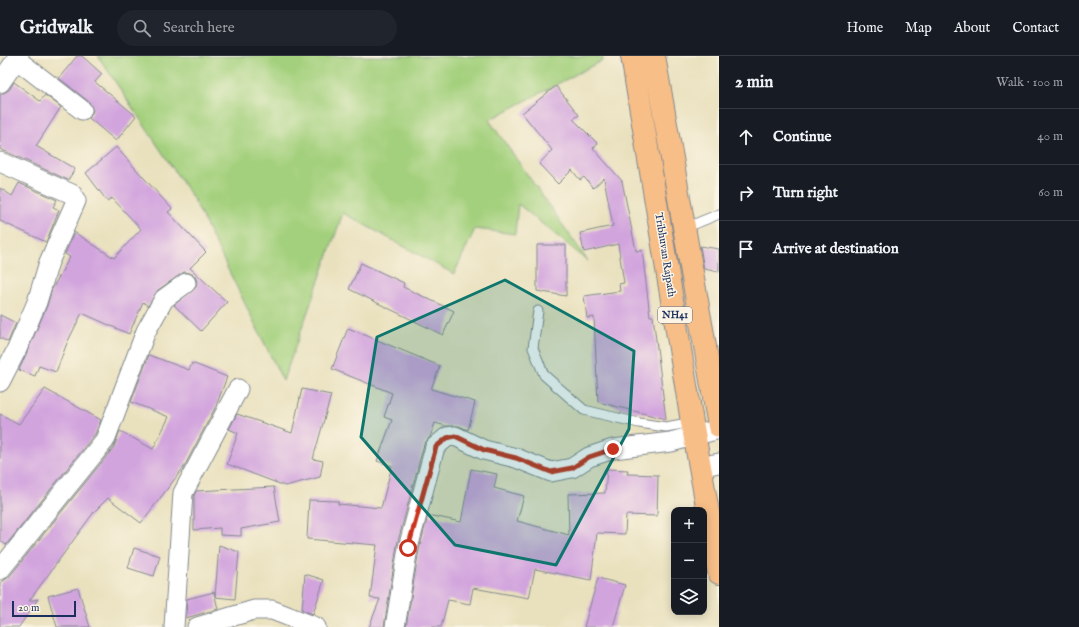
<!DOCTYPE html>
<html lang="en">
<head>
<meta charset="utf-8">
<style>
  body { margin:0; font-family:"IM FELL English",serif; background:#20242c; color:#f1f3f6 }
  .controls { position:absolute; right:12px; bottom:12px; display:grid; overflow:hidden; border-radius:8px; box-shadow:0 2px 10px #0003 }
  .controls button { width:36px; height:36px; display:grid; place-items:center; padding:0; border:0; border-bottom:1px solid #363941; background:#171b24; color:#f1f3f6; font:20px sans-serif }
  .scale { position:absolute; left:12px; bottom:10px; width:64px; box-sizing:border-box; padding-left:4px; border:2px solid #1b2f5e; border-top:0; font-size:11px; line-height:14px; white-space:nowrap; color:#1b2f5e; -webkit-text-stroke:3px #fcf5e5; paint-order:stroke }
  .stop { position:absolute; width:12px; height:12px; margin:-9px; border:3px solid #c8321e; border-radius:50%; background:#fff }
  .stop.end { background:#c8321e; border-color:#fff; box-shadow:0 1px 4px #0008 }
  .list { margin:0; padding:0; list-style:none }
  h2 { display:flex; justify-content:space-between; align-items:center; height:52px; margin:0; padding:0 16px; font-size:17px }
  h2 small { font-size:13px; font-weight:400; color:#9ea1a6 }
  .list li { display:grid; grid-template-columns:26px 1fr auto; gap:12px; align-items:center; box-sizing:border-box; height:56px; padding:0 16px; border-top:1px solid #363941 }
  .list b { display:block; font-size:15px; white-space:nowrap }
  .list em { font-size:13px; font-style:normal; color:#9ea1a6 }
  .icon { flex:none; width:22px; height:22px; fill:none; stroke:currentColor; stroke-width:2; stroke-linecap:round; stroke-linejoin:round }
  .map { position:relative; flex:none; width:719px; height:571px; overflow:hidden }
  header { display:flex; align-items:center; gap:24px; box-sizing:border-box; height:56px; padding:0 20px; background:#171b24; border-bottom:1px solid #363941 }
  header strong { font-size:19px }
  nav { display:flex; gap:22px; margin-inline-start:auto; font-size:14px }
  .search { width:280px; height:36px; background:#20242c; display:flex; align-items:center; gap:10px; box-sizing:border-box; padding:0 14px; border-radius:22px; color:#9ea1a6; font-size:15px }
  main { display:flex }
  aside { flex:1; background:#171b24 }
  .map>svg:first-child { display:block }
  .green { fill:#a3d07c; stroke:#5f806d }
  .building { fill:#d2a4de }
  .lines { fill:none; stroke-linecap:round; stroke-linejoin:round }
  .service-casing { stroke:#82888e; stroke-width:11 }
  .minor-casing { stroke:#82888e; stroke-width:21 }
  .trunk-casing { stroke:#82888e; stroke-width:24 }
  .service { stroke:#fff; stroke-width:9 }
  .minor { stroke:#fff; stroke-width:19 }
  .trunk { stroke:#f7be87; stroke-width:22 }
  .route { stroke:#c8321e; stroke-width:5 }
  .marked { fill:#0f766e; fill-opacity:0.2; stroke:#0f766e; stroke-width:3; stroke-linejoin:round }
  .labels { text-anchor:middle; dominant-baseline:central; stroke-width:3; stroke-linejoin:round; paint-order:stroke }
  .shield { fill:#fcf5e5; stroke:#5e6a86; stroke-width:1 }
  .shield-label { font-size:10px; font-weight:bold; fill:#1b2f5e }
  .street-label { font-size:11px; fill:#1b2f5e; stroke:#fcf5e5 }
</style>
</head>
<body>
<header>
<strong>Gridwalk</strong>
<div class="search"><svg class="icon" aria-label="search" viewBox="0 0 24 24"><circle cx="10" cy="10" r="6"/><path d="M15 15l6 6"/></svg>Search here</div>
<nav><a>Home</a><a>Map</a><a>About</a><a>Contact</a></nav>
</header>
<main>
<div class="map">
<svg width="719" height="571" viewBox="0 0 719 571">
  <rect width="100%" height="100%" fill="#fcf5e5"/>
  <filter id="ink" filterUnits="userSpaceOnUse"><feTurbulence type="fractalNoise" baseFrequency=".025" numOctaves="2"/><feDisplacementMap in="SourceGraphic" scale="8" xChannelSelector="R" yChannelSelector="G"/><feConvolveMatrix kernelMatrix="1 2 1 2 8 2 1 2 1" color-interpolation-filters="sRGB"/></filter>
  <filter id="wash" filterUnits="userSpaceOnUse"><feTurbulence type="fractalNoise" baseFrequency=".012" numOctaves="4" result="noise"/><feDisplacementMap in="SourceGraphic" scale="16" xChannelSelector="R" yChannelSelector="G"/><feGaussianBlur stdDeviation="0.9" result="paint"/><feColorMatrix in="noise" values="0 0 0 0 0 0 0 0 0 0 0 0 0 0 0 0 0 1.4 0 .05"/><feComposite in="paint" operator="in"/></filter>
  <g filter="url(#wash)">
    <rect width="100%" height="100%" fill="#e9e1be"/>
    <path class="green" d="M 98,0 L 602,0 L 603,4 L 489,64 L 588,205 L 518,148 L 515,178 L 475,173 L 454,218 L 343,157 L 283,325 L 194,144 Z"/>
    <g id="blocks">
      <path class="building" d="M 77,0 L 82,0 L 102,18 L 95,26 L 136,60 L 116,85 L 89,62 L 93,55 L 89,46 L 59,22 Z
        M 14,26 L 40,45 L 45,39 L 61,51 L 36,90 L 75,113 L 68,124 L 0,93 L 0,39 L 9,34 Z
        M 556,30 L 579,59 L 573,63 L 598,88 L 593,92 L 622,125 L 636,195 L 642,194 L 650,260 L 653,260 L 666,363 L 598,346 L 594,261 L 587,262 L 584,240 L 620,235 L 619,228 L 624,227 L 618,188 L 584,196 L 580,177 L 613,170 L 604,122 L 593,132 L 584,121 L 580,124 L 572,114 L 558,128 L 539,108 L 552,94 L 522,57 Z
        M 116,91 L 172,153 L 168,156 L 206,196 L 190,212 L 227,246 L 201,275 L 174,249 L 196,231 L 197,225 L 195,220 L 190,217 L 184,216 L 158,234 L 148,250 L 143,246 L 129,278 L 82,257 L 67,287 L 56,316 L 39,310 L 35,320 L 19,314 L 47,250 L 52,233 L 70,201 L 65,198 L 74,176 L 114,202 L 141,173 L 112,142 L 107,145 L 86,117 Z
        M 19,127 L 57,144 L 53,151 L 59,154 L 46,186 L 0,165 L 0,132 L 12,140 Z
        M 537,189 L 566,189 L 566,240 L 537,235 Z
        M 700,190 L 719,193 L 719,216 L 704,213 Z
        M 361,207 L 404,227 L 403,231 L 454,255 L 443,279 L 349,233 Z
        M 0,259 L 16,267 L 8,286 L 0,282 Z
        M 348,272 L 440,310 L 431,333 L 475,346 L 468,374 L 459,370 L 446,370 L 435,367 L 430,381 L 424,388 L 397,489 L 384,571 L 369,571 L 380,543 L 370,542 L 377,489 L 307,483 L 309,444 L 338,445 L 338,448 L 381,452 L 392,410 L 377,405 L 392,364 L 384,361 L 392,337 L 332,313 Z
        M 149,299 L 189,314 L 192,307 L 227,321 L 216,350 L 184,411 L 141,467 L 108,442 L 94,456 L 29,545 L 38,543 L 19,571 L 0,571 L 0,527 L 9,521 L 114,391 L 120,375 L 153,393 L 169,361 L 131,346 Z
        M 45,333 L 101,364 L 95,378 L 6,489 L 0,484 L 0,358 L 19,368 Z
        M 302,333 L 331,339 L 313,403 L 323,405 L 320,421 L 285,430 L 227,408 L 238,377 L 229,373 L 237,358 L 292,377 Z
        M 471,413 L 497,418 L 494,432 L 524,440 L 517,465 L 569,479 L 568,438 L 605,437 L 607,413 L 628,414 L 627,418 L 658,419 L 657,460 L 626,459 L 625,478 L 597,477 L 591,524 L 535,513 L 529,542 L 473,532 L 470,548 L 448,544 L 441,571 L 406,571 L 419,494 L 428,459 L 461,466 Z
        M 274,431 L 280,466 L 241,473 L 241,480 L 220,479 L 220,472 L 194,474 L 194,440 L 196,435 Z
        M 219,489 L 239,496 L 235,543 L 215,541 Z
        M 134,492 L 160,500 L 154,520 L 128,512 Z
        M 305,518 L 324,524 L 313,558 L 302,554 Z
        M 598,522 L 625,529 L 613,571 L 584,571 Z
        M 78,532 L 90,571 L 57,571 L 48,540 Z
        M 214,536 L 218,553 L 186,562 L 187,543 Z"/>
    </g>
  </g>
  <g filter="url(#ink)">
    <use href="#blocks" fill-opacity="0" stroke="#82888e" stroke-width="1"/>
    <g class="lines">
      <defs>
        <path id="service" d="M 685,172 L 719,158
          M 538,255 L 533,292 L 544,319 L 584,354 L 639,367 L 666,371 L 693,366"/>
        <path id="minor" d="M 16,3 L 82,54
          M 0,27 L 19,0
          M 0,106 L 72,138 L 76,145 L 49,206 L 37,246 L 17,293 L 0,326
          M 699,411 L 719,407
          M 0,514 L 105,384 L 146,275 L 164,243 L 186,227
          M 174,571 L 183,437 L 238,333
          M 197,571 L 254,554 L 272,554 L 316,571
          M 395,571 L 408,492 L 435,391 L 447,381 L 455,380 L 484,394 L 516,402 L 551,416 L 572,412 L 589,401 L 613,393 L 671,386 L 719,373"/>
        <path id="trunk" d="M 632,0 L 692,366 L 719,517
          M 654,0 L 719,370"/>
      </defs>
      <use href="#service" class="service-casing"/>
      <use href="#minor" class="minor-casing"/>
      <use href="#trunk" class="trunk-casing"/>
      <use href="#service" class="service"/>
      <use href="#minor" class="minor"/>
      <use href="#trunk" class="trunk"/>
    </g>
  </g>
  <g class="lines" filter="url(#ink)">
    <path class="route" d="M 408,492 L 436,391 L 447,382 L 455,380 L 484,394 L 516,402 L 551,416 L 572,412 L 589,401 L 613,393"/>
  </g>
  <path class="marked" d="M 505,224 L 634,295 L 629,373 L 556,509 L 455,489 L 361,381 L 377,281 Z"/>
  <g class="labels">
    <rect class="shield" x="658" y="251" width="34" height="16" rx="3"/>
    <g class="shield-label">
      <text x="675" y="259">NH41</text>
    </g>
    <g class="street-label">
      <text transform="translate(665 199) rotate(81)">Tribhuvan Rajpath</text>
    </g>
  </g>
</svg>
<div class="controls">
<button>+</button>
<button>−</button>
<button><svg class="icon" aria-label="layers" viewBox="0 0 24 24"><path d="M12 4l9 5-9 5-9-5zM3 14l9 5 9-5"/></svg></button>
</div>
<div class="scale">20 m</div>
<div class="stop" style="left:408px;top:492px"></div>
<div class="stop end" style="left:613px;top:393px"></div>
</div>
<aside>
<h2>2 min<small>Walk · 100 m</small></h2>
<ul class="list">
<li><svg class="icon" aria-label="ahead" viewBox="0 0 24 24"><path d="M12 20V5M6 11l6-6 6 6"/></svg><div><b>Continue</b></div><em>40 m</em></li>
<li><svg class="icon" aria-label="right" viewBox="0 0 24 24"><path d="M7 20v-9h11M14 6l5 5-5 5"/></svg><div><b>Turn right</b></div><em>60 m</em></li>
<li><svg class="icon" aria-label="arrive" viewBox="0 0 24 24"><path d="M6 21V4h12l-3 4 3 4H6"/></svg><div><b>Arrive at destination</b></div></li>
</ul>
</aside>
</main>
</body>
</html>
